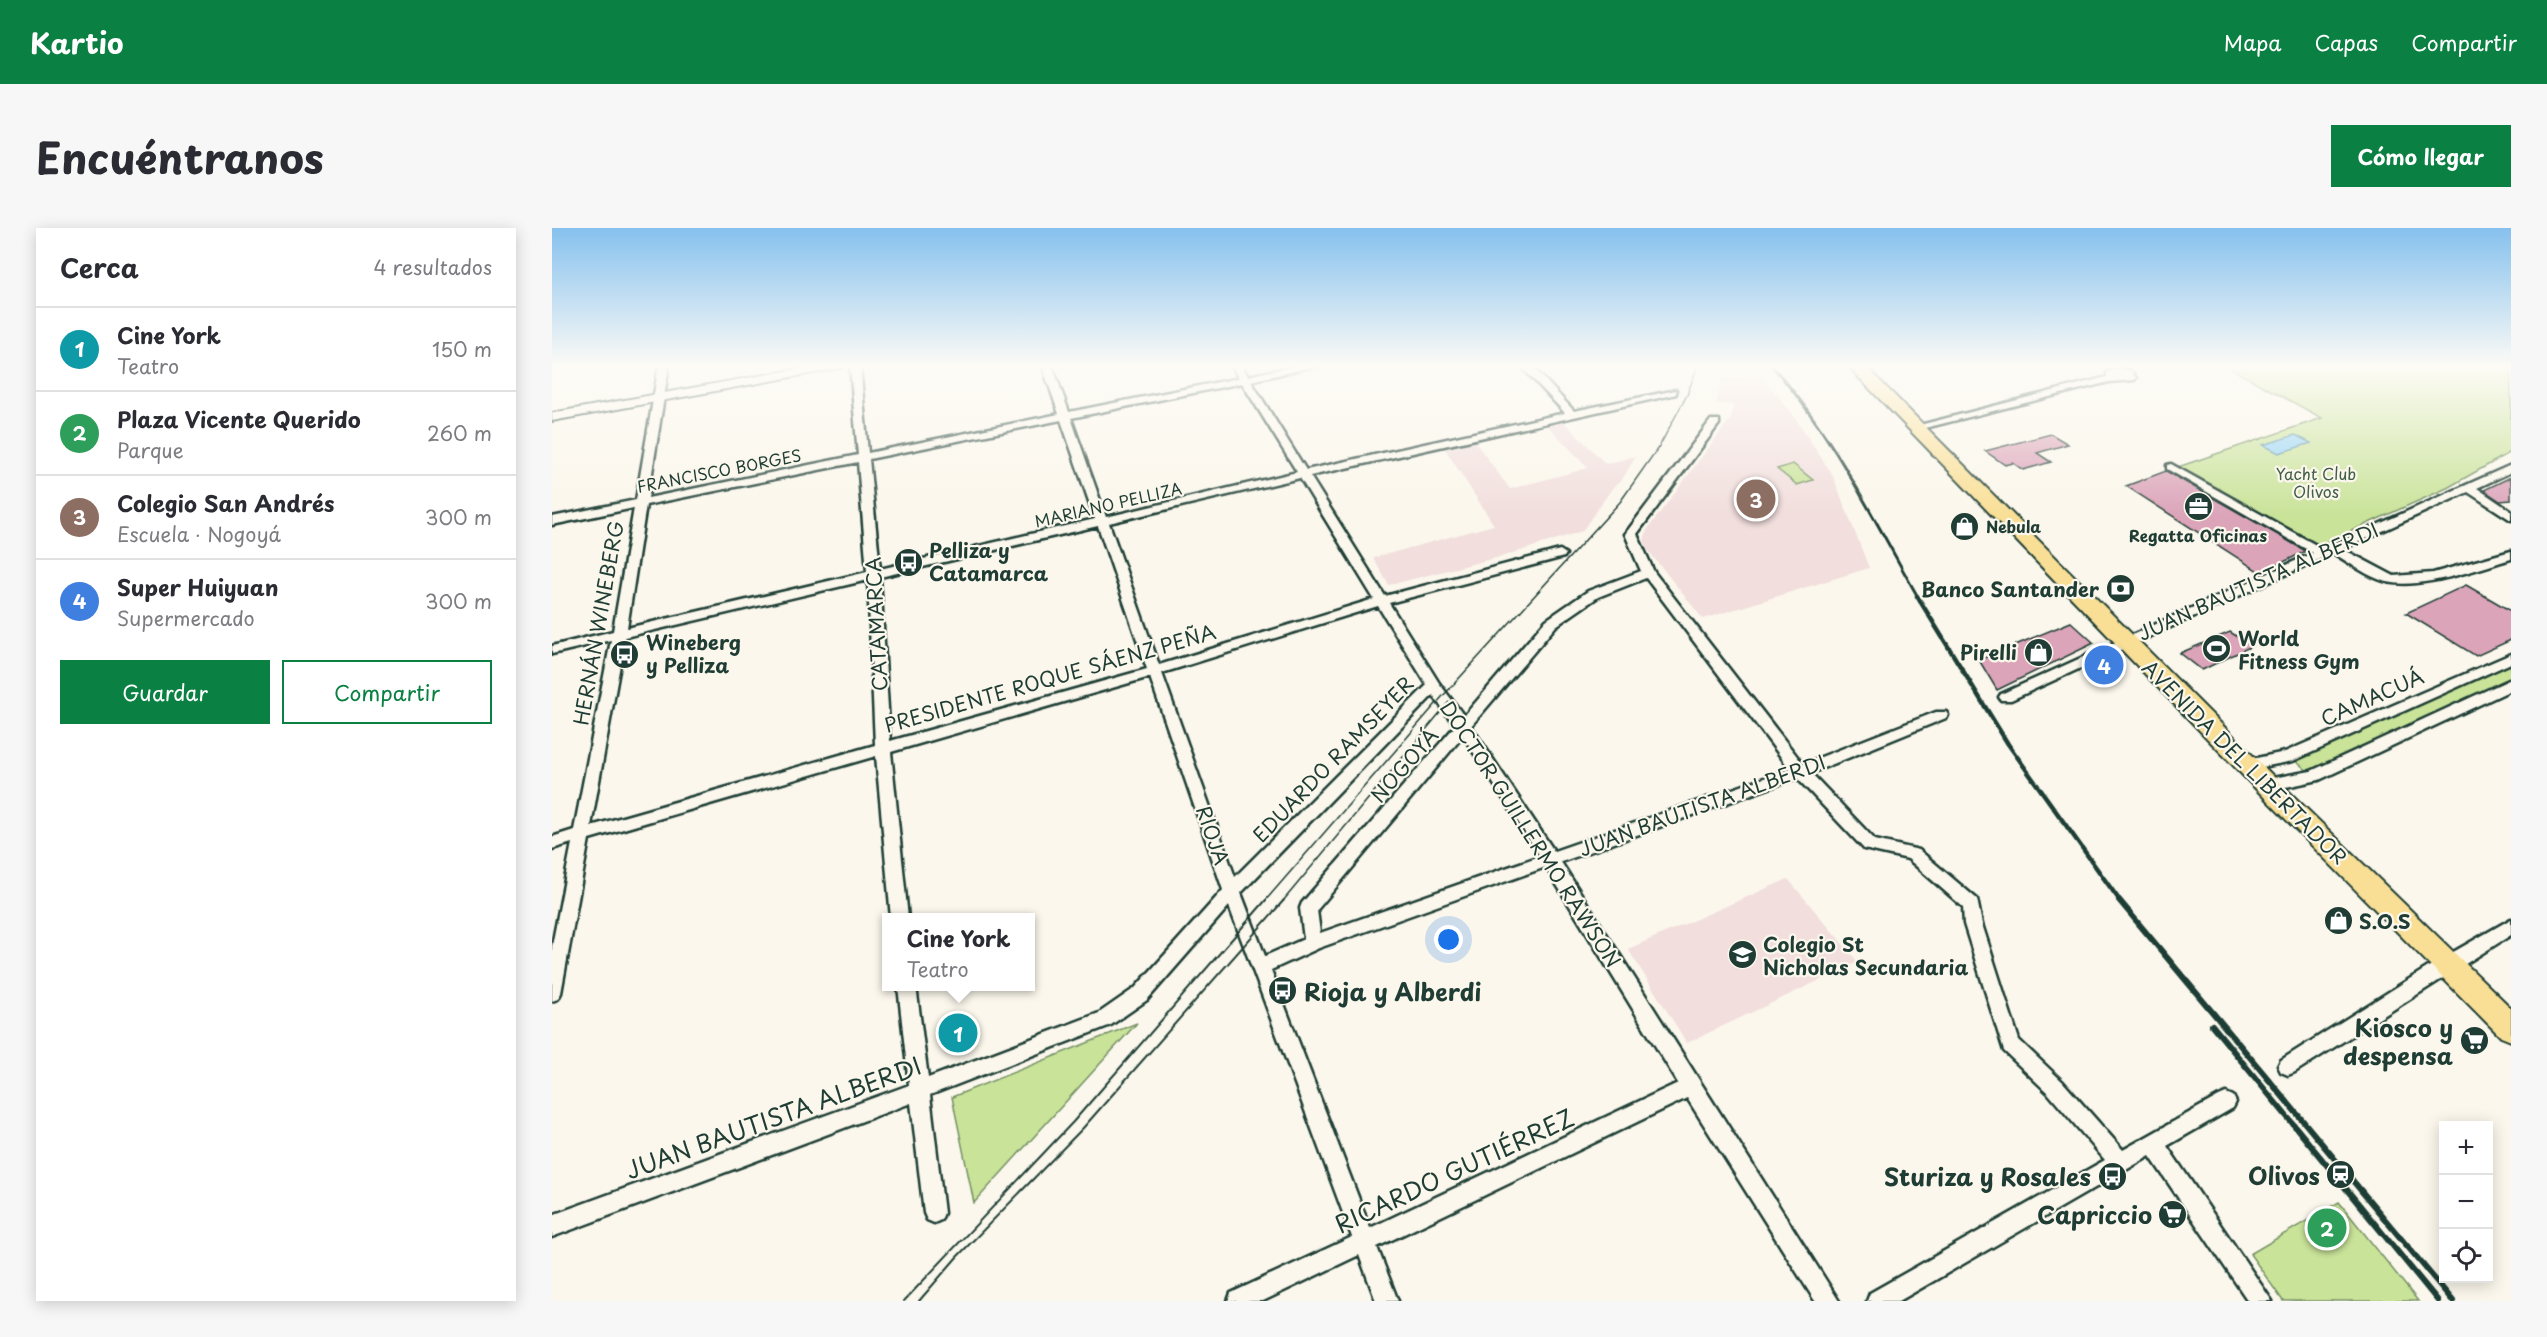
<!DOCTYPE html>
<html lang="es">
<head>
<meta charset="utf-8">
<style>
  body { margin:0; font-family:"Playpen Sans",sans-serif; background:#f7f7f7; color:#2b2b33 }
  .controls { position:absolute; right:18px; bottom:18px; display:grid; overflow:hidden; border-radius:0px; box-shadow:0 3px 15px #0003 }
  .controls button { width:54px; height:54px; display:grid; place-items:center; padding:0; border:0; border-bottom:2px solid #e1e1e2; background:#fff; color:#2b2b33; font:30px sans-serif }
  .you { position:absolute; left:897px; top:712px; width:21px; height:21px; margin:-15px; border:4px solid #fff; border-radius:50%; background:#1a73e8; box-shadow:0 0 0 9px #1a73e833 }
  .badge { display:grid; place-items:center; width:39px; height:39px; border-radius:50%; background:#0b8043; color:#fff; font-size:20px; font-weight:700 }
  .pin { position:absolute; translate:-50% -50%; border:3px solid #fff; box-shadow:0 2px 6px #0006 }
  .popup { position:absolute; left:330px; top:685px; width:153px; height:78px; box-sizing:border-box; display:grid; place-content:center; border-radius:0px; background:#fff; filter:drop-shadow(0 2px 4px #0005); font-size:20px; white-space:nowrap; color:#7c7c81 }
  .popup b { font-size:22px; color:#2b2b33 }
  .popup::after { content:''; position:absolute; left:50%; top:100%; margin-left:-12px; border:12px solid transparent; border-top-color:#fff }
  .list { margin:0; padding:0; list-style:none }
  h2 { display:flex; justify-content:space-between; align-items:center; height:78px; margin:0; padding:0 24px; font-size:26px }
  h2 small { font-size:20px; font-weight:400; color:#7c7c81 }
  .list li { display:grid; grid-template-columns:39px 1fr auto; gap:18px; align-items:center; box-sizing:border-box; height:84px; padding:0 24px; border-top:2px solid #e1e1e2 }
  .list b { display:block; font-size:22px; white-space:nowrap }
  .list p { margin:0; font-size:20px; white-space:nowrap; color:#7c7c81 }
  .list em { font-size:20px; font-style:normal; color:#7c7c81 }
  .actions { display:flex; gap:12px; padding:18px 24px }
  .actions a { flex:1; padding:14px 0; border:2px solid #0b8043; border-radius:0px; text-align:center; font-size:21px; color:#0b8043 }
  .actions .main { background:#0b8043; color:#fff }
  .icon { flex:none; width:33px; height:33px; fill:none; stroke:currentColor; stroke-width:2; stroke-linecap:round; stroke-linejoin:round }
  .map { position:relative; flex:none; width:1959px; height:1073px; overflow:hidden; border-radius:0px }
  header { display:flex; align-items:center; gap:36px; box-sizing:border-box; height:84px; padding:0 30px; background:#0b8043; color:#fff }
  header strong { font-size:28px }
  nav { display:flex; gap:33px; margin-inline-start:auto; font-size:21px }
  .intro { display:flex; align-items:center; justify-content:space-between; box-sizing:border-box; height:144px; padding:0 36px }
  h1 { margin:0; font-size:42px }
  .button { padding:15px 27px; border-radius:0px; background:#0b8043; color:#fff; font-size:21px; font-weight:700 }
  main { display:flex; gap:36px; padding:0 36px }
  aside { flex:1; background:#fff; border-radius:0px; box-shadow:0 3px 15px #0003 }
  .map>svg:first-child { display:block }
  .built { fill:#f1dedd }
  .green { fill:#c9e399; stroke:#749066; stroke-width:1.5 }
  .water { fill:#94d4f6; stroke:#6598a8; stroke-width:1.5 }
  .building { fill:#dba4b9; stroke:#1f3d34; stroke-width:1.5 }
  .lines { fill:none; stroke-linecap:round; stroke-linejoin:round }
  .minor-casing { stroke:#1f3d34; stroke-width:5 }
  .tertiary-casing { stroke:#1f3d34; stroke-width:4 }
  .primary-casing { stroke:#1f3d34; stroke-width:4 }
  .minor { fill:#fbf7ec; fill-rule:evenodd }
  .tertiary { fill:#fbf7ec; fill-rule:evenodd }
  .primary { fill:#f9df96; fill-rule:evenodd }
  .tram-far1 { stroke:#1f3d34; stroke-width:1.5 }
  .tram { stroke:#1f3d34; stroke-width:2 }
  .rail-far2 { stroke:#1f3d34; stroke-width:3 }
  .rail-far1 { stroke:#1f3d34; stroke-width:4.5 }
  .rail { stroke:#1f3d34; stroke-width:6 }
  .labels { text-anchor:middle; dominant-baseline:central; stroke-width:4.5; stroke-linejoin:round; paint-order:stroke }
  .far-street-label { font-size:16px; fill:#1f3d34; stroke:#fbf7ec }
  .far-park-label { font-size:16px; fill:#415e48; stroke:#fbf7ec }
  .far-poi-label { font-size:16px; font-weight:bold; fill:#1f3d34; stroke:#fbf7ec; text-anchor:start }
  .poi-label { font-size:20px; font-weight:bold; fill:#1f3d34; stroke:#fbf7ec; text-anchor:start }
  .street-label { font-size:20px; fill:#1f3d34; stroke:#fbf7ec }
  .near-poi-label { font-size:24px; font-weight:bold; fill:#1f3d34; stroke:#fbf7ec; text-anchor:end }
  .near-street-label { font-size:24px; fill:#1f3d34; stroke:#fbf7ec }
</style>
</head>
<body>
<header>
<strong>Kartio</strong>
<nav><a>Mapa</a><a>Capas</a><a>Compartir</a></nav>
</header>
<div class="intro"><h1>Encuéntranos</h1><a class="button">Cómo llegar</a></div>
<main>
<aside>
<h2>Cerca<small>4 resultados</small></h2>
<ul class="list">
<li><span class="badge" style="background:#0f9aa8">1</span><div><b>Cine York</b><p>Teatro</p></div><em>150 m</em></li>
<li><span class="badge" style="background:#2e9e5b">2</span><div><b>Plaza Vicente Querido</b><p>Parque</p></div><em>260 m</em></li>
<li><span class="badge" style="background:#8d6e63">3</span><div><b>Colegio San Andrés</b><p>Escuela · Nogoyá</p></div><em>300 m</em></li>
<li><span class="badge" style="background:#3f7fe0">4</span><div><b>Super Huiyuan</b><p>Supermercado</p></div><em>300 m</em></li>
</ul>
<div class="actions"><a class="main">Guardar</a><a>Compartir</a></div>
</aside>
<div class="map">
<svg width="1959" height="1073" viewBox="0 0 1959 1073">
  <rect width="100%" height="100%" fill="#fbf7ec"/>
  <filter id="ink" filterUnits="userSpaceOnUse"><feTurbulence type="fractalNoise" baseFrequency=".0167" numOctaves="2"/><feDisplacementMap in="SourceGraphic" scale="12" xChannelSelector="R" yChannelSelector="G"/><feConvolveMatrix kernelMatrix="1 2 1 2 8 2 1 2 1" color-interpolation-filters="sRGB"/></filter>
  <g filter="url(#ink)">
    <path class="built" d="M 1204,147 L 1211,150 L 1240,185 L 1280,246 L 1317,340 L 1151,391 L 1095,321 L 1092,312 L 1095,302 L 1179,190 L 1182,177 L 1164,176 L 1169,152 Z
      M 1011,193 L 1054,236 L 1084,228 L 1070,252 L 1061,259 L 1030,303 L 959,326 L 837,357 L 821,330 L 942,297 L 893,221 L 923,214 L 958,261 L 1036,240 L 995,197 Z
      M 1236,651 L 1306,734 L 1135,815 L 1076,721 Z"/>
    <path class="green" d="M 1672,137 L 1959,137 L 1959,224 L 1895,260 L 1759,321 L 1620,241 L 1770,190 Z
      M 1241,236 L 1261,252 L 1245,257 L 1225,241 Z
      M 1959,435 L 1959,450 L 1756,543 L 1742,532 Z
      M 585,795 L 422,975 L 400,869 Z
      M 1787,974 L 1866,1073 L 1731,1073 L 1698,1026 Z"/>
    <path class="water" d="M 1743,207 L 1759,215 L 1727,225 L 1711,217 Z"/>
    <path class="building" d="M 1499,206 L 1516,216 L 1485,225 L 1499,234 L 1471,242 L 1461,235 L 1453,237 L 1433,223 Z
      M 1614,243 L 1754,323 L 1709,345 L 1574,258 Z
      M 1959,249 L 1959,272 L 1948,273 L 1932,262 Z
      M 1914,357 L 1959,383 L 1959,412 L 1924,428 L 1854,385 Z
      M 1519,394 L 1542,415 L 1445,462 L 1427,432 Z
      M 1678,404 L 1700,418 L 1650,442 L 1628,425 Z"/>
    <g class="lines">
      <defs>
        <path id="minor" d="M 107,137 L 117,137 L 96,270 L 306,227 L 298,137 L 308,137 L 316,225 L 507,186 L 490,137 L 500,137 L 517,184 L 687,150 L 679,137 L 689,137 L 696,148 L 747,137 L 768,137 L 699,153 L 754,242 L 1013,185 L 968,137 L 979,137 L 1022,183 L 1124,162 L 1124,166 L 1120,167 L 758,248 L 833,368 L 1008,322 L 1014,326 L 1012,329 L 837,375 L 887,455 L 912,488 L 994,392 L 1036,363 L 1089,343 L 1073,306 L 1159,192 L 1167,192 L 1167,196 L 1085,306 L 1102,344 L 1251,536 L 1384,484 L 1394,484 L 1396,487 L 1394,490 L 1259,545 L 1323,612 L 1367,622 L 1425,671 L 1430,696 L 1467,812 L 1510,853 L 1571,922 L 1667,868 L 1674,865 L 1681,868 L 1684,874 L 1681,880 L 1615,918 L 1720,1073 L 1696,1073 L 1598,928 L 1347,1073 L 1315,1073 L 1318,1065 L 1553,932 L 1496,865 L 1452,823 L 1412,696 L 1411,679 L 1356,631 L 1312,621 L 1245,550 L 1009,634 L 1287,1073 L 1263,1073 L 1135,870 L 825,1019 L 846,1073 L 824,1073 L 807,1027 L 711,1073 L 676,1073 L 679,1065 L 800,1009 L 677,678 L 595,772 L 559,797 L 378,867 L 392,985 L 389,992 L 382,995 L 375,992 L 372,985 L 359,875 L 0,1009 L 0,987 L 357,857 L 346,758 L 364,758 L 376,850 L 547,785 L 583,760 L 671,662 L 598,449 L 339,524 L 356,690 L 339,690 L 324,528 L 37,611 L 9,765 L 6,771 L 0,773 L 0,718 L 20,615 L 0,621 L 0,609 L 22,602 L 59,412 L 0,426 L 0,418 L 61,403 L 82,280 L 0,297 L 0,289 L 84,272 ZM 690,155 L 745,244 L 554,289 L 519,190 ZM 509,192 L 543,291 L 328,341 L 317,231 ZM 306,234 L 315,344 L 75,400 L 94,277 ZM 748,250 L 822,371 L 607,437 L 557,295 ZM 546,298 L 595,441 L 338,513 L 328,349 ZM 1094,350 L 1238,541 L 1002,623 L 919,498 L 1004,398 L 1046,369 ZM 316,352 L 323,517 L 39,598 L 73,409 ZM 826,378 L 875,457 L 683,649 L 610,445 ZM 881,467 L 903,498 L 750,675 L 748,680 L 752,711 L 713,728 L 689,665 ZM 911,508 L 988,628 L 768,705 L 765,682 ZM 994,639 L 1126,855 L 818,1000 L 719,742 L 767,720 Z
          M 1569,140 L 1579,143 L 1584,150 L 1582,152 L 1557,154 L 1365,202 L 1360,199 L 1555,149 L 1555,144 Z
          M 1619,236 L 1771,321 L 1959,237 L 1959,244 L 1925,260 L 1959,283 L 1959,292 L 1916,264 L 1791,321 L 1842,348 L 1881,345 L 1959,323 L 1959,331 C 1925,341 1859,366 1826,351 C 1811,345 1796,334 1781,325 L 1459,472 L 1449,472 L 1447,469 L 1449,466 L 1761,325 L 1615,241 L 1615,237 Z
          M 1959,426 L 1959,435 L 1741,533 L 1695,542 L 1690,541 L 1687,537 L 1690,533 L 1695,532 L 1733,524 Z
          M 1959,451 L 1959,462 L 1767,552 L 1715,563 L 1710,561 L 1707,557 L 1710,553 L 1715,551 L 1759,543 Z
          M 1959,691 L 1959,707 L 1743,844 L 1736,847 L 1729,844 L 1726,838 L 1729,832 L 1889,731 Z"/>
        <path id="tertiary" d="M 268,137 L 295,137 L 289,140 L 0,193 L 0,185 Z"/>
        <path id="primary" d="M 1295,137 L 1312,137 L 1724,551 L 1959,780 L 1959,813 L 1949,809 L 1706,563 Z"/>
      </defs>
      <use href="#minor" class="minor-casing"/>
      <use href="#tertiary" class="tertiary-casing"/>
      <use href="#primary" class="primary-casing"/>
      <use href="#minor" class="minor"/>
      <use href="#tertiary" class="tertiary"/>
      <use href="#primary" class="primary"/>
      <path class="tram-far1" d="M 713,673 L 890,469 L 1068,274 L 1108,217 L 1135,167 L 1146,137
        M 731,673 L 897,474"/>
      <path class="tram" d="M 352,1073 L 521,894 L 714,672
        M 367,1073 L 405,1029 L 531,900 L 732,672"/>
      <path class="rail-far2" d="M 1219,137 C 1279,203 1322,292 1366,369"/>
      <path class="rail-far1" d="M 1365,368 L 1456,516 L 1568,673"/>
      <path class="rail" d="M 1567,672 L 1901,1073
        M 1660,797 L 1886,1073"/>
    </g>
  </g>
  <linearGradient id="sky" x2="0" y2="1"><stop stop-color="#86c1ee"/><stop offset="0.48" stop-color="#fdfbf6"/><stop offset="1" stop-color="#fdfbf6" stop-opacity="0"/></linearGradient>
  <rect width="1959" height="288" fill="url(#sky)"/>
  <defs>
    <symbol id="office-disc" viewBox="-11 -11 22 22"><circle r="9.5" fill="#1f3d34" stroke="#fbf7ec"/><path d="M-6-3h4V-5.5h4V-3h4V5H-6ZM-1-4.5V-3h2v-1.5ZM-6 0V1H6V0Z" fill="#fff"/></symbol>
    <symbol id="shop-disc" viewBox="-11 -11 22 22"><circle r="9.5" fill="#1f3d34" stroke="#fbf7ec"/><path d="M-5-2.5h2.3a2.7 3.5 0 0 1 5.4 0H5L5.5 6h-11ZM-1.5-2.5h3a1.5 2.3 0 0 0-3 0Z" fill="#fff"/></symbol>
    <symbol id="bus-disc" viewBox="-11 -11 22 22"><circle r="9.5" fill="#1f3d34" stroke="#fbf7ec"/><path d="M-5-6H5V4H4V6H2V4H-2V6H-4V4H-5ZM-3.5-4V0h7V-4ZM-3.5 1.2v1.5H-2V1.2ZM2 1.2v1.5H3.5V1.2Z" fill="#fff"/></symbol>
    <symbol id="bank-disc" viewBox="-11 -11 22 22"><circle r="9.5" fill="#1f3d34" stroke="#fbf7ec"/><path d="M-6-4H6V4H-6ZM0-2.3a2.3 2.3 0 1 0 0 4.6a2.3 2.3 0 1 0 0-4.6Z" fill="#fff"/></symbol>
    <symbol id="stadium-disc" viewBox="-11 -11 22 22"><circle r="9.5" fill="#1f3d34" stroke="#fbf7ec"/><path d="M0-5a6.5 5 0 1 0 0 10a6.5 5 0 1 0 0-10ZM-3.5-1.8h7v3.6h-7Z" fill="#fff"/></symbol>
    <symbol id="school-disc" viewBox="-11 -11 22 22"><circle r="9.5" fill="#1f3d34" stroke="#fbf7ec"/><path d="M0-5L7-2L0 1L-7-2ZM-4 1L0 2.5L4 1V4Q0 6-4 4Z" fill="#fff"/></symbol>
    <symbol id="supermarket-disc" viewBox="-11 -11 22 22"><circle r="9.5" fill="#1f3d34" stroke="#fbf7ec"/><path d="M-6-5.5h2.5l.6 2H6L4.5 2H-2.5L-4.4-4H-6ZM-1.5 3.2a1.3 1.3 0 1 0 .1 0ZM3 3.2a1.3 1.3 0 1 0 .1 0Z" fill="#fff"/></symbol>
    <symbol id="station-disc" viewBox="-11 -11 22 22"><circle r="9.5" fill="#1f3d34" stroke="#fbf7ec"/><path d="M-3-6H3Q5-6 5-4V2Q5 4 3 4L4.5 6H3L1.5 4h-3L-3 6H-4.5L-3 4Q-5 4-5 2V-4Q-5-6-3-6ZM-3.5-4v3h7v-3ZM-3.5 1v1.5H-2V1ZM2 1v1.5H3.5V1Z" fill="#fff"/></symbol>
  </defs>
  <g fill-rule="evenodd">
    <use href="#office-disc" x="1630" y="262" width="33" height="33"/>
    <use href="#shop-disc" x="1396" y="282" width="33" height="33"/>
    <use href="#bus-disc" x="340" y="318" width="33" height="33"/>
    <use href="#bank-disc" x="1552" y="344" width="33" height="33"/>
    <use href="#stadium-disc" x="1648" y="404" width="33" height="33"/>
    <use href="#shop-disc" x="1470" y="408" width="33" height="33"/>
    <use href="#bus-disc" x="56" y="410" width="33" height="33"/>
    <use href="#shop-disc" x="1770" y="676" width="33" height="33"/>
    <use href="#school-disc" x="1174" y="710" width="33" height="33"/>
    <use href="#bus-disc" x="714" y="746" width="33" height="33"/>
    <use href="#supermarket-disc" x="1906" y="796" width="33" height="33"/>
    <use href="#station-disc" x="1772" y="930" width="33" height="33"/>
    <use href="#bus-disc" x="1544" y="932" width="33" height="33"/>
    <use href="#supermarket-disc" x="1604" y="970" width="33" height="33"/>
  </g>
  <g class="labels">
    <g class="far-street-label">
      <text transform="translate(167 242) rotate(-11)">FRANCISCO BORGES</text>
      <text transform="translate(556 276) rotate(-13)">MARIANO PELLIZA</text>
    </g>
    <g class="far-park-label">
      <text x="1764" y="245">Yacht Club<tspan x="1764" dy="18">Olivos</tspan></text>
    </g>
    <g class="far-poi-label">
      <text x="1434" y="298">Nebula</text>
      <text x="1646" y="307" text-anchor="middle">Regatta Oficinas</text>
    </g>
    <g class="poi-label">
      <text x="377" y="322">Pelliza y<tspan x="377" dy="23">Catamarca</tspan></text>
      <text x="1547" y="361" text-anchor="end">Banco Santander</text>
      <text x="1686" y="410">World<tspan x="1686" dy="23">Fitness Gym</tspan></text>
      <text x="94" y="414">Wineberg<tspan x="94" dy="23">y Pelliza</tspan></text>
      <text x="1465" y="424" text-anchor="end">Pirelli</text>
      <text x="1807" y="693">S.O.S</text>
      <text x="1211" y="716">Colegio St<tspan x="1211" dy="23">Nicholas Secundaria</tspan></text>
    </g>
    <g class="street-label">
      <text transform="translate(1706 353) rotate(-24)">JUAN BAUTISTA ALBERDI</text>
      <text transform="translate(46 395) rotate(-80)">HERNÁN WINEBERG</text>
      <text transform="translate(324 396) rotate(-93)">CATAMARCA</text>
      <text transform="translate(498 450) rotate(-16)">PRESIDENTE ROQUE SÁENZ PEÑA</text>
      <text transform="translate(1820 469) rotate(-24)">CAMACUÁ</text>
      <text transform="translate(781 531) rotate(-46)">EDUARDO RAMSEYER</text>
      <text transform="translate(1693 534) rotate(45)">AVENIDA DEL LIBERTADOR</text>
      <text transform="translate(852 537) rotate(-49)">NOGOYÁ</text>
      <text transform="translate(1150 577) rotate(-20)">JUAN BAUTISTA ALBERDI</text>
      <text transform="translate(979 606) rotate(57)">DOCTOR GUILLERMO RAWSON</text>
      <text transform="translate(661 607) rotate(71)">RIOJA</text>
    </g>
    <g class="near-poi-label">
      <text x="752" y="763" text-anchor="start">Rioja y Alberdi</text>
      <text x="1901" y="799">Kiosco y<tspan x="1901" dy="28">despensa</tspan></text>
      <text x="1768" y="947">Olivos</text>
      <text x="1539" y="948">Sturiza y Rosales</text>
      <text x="1600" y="986">Capriccio</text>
    </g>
    <g class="near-street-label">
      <text transform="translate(221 889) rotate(-20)">JUAN BAUTISTA ALBERDI</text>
      <text transform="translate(902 942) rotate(-25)">RICARDO GUTIÉRREZ</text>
    </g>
  </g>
</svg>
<div class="controls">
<button>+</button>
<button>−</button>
<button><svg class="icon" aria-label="locate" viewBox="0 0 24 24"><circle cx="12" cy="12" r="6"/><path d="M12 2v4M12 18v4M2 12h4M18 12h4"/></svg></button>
</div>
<div class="you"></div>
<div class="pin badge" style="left:406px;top:805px;background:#0f9aa8">1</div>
<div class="popup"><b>Cine York</b>Teatro</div>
<div class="pin badge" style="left:1775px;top:1000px;background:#2e9e5b">2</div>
<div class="pin badge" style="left:1204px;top:271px;background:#8d6e63">3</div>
<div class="pin badge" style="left:1552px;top:437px;background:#3f7fe0">4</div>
</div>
</main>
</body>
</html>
